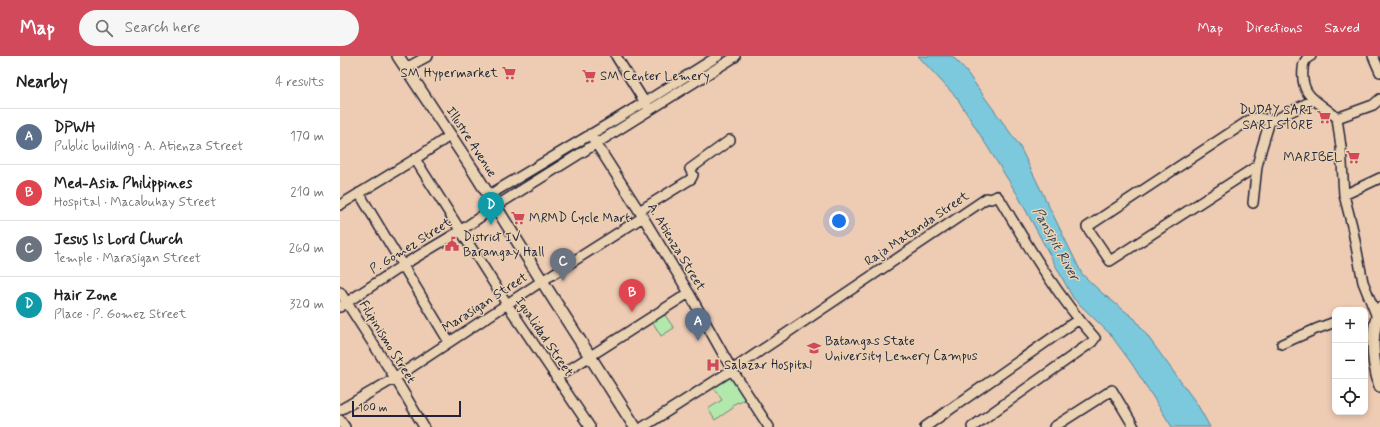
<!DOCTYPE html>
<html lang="en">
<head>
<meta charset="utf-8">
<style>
  body { margin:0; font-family:Mynerve,sans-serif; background:#f6f6f6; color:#222 }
  .controls { position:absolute; right:12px; bottom:12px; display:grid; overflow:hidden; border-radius:8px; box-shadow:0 2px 6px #0003 }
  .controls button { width:36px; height:36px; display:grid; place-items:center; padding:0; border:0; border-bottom:1px solid #e0e0e0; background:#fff; color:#222; font:20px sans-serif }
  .scale { position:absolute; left:12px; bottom:10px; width:109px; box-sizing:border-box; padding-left:4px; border:2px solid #22223b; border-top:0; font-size:11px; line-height:14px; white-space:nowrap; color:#22223b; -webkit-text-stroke:3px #ead2b2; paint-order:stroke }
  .you { position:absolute; left:499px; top:165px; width:14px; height:14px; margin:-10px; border:3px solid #fff; border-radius:50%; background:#1a73e8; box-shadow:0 0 0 6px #1a73e833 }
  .badge { display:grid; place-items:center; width:26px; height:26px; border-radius:50%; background:#d1495b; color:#fff; font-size:13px; font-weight:700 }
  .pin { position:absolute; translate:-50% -33px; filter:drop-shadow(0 1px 2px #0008) }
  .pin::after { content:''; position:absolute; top:21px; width:14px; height:12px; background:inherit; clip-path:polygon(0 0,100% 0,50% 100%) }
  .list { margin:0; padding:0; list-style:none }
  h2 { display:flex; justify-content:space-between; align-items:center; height:52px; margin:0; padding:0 16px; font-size:17px }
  h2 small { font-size:13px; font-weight:400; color:#767676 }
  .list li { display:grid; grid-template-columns:26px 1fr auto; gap:12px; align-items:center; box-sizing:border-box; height:56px; padding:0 16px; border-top:1px solid #e0e0e0 }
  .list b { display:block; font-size:15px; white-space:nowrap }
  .list p { margin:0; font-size:13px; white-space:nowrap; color:#767676 }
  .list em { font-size:13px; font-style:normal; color:#767676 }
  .icon { flex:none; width:22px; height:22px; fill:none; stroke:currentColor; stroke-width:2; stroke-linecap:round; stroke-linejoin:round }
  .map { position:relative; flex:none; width:1040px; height:371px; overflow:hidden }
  header { display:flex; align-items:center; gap:24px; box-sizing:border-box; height:56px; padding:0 20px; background:#d1495b; color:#fff }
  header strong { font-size:19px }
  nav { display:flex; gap:22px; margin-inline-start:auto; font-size:14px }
  .search { width:280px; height:36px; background:#f6f6f6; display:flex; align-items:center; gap:10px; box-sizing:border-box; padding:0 14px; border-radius:22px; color:#767676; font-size:15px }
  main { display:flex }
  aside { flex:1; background:#fff }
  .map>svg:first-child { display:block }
  .green { fill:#b2e8ab; stroke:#6a8573 }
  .water { fill:#7cc8dc; stroke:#58869c }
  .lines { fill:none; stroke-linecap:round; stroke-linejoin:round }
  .minor-casing { stroke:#22223b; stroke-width:12 }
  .major-casing { stroke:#22223b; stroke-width:14 }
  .minor { stroke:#ead2b2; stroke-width:9 }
  .major { stroke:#ead2b2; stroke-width:11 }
  .labels { text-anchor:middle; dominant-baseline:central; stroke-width:3; stroke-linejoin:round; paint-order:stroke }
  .poi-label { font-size:13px; fill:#22223b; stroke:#ead2b2; text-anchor:start }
  .street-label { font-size:13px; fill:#22223b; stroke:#ead2b2 }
  .water-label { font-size:14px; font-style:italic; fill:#34435b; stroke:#ead2b2 }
</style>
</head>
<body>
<header>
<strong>Map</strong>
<div class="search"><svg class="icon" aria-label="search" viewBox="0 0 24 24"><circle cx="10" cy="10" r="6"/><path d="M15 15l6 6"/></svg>Search here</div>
<nav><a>Map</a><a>Directions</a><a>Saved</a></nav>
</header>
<main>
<aside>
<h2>Nearby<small>4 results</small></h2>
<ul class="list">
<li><span class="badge" style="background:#5c6f8a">A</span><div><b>DPWH</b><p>Public building · A. Atienza Street</p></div><em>170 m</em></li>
<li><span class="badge" style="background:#e0444e">B</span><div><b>Med-Asia Philippines</b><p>Hospital · Macabuhay Street</p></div><em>210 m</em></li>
<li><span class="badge" style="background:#6b7280">C</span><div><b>Jesus Is Lord Church</b><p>Temple · Marasigan Street</p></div><em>260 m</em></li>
<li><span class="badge" style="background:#0f9aa8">D</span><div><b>Hair Zone</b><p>Place · P. Gomez Street</p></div><em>320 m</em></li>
</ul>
</aside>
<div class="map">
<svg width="1040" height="371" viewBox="0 0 1040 371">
  <rect width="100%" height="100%" fill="#eecbb3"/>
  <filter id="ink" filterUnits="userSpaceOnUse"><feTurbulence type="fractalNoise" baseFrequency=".025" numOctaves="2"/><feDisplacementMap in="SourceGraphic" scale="8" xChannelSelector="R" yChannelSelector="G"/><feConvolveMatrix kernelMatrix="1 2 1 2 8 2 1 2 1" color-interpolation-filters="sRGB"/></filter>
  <g filter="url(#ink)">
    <path class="green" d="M 324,258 L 334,272 L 321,280 L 312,265 Z
      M 390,319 L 406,343 L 399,347 L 398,346 L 392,349 L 393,352 L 375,364 L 368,353 L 382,344 L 372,329 Z"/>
    <path class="water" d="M 578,0 L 612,0 L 623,11 L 679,89 L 742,218 L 762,237 L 795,263 L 857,348 L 870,371 L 832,371 L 792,308 L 770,278 L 733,242 L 677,138 L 617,42 Z"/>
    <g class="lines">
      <defs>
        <path id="minor" d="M 276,0 L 307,50
          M 971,0 C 966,2 963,7 963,13 C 960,43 980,45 997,62 L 1001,91 L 1004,139 L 1012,170 L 1023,226 L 1037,261
          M 1033,0 L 1040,16
          M 66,12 L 88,0
          M 997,62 L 1033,49 L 1040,43
          M 250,78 L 303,161 L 349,237 L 392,314 L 429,371
          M 75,103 L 167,248 L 250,371
          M 917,110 L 770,205 L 747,171 L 911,63 C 921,59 927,66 935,64 L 973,44
          M 19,137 L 109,286
          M 149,139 L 305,46 L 378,0
          M 1004,139 L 1040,122
          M 913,147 L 917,110 L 922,91 L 930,65
          M 0,149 L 75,103 L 111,79
          M 299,155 L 351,123 L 353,119 L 350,113 L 390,84
          M 0,236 L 55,322 L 84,371
          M 0,251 L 63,209 L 120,175 L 156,150 L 395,1 L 395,0
          M 942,288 L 976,273 L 995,266
          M 216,322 L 349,237
          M 0,354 L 55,322 L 202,225 L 303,161
          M 0,364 L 5,371
          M 303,371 L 392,314 L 647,142 L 651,143 L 657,140 L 661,145 C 689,192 718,241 755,282 L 752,286 L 632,371
          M 585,371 L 739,263
          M 714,371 L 772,334 L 794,371"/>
        <path id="major" d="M 58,0 L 133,114 L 202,225 L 295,371
          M 1040,252 C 1030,278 1032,305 1040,330"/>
      </defs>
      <use href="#minor" class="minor-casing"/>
      <use href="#major" class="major-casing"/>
      <use href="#minor" class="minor"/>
      <use href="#major" class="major"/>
    </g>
  </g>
  <defs>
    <symbol id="supermarket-bare" viewBox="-9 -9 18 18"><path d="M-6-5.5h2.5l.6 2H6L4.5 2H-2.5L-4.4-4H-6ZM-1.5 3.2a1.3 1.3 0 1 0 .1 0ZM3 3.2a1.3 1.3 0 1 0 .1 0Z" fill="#d1495b" stroke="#ead2b2" stroke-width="2.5" paint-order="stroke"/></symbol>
    <symbol id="civic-bare" viewBox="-9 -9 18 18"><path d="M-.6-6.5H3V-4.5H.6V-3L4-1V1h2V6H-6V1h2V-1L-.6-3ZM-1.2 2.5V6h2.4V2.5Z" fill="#d1495b" stroke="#ead2b2" stroke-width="2.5" paint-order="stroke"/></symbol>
    <symbol id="university-bare" viewBox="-9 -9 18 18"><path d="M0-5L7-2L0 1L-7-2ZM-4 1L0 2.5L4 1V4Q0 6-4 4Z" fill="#d1495b" stroke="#ead2b2" stroke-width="2.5" paint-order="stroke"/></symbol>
    <symbol id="hospital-bare" viewBox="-9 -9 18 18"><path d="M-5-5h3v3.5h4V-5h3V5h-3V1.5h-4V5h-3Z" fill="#d1495b" stroke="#ead2b2" stroke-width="2.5" paint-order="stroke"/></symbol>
  </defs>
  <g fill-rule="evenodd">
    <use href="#supermarket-bare" x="159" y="7" width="20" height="20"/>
    <use href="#supermarket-bare" x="239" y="10" width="20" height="20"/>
    <use href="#supermarket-bare" x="974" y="51" width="20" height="20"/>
    <use href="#supermarket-bare" x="1003" y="91" width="20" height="20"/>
    <use href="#supermarket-bare" x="168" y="152" width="20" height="20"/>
    <use href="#civic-bare" x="102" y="178" width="20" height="20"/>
    <use href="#university-bare" x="464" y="282" width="20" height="20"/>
    <use href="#hospital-bare" x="363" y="299" width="20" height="20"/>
  </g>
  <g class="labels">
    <g class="poi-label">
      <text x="158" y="17" text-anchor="end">SM Hypermarket</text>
      <text x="260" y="20">SM Center Lemery</text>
      <text x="973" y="54" text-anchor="end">DUDAY SARI<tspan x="973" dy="15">SARI STORE</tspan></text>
      <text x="1002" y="101" text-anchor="end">MARIBEL</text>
      <text x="189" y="162">MRMD Cycle Mart</text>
      <text x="123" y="181">District IV<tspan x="123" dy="15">Barangay Hall</tspan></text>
      <text x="485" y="285">Batangas State<tspan x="485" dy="15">University Lemery Campus</tspan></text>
      <text x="384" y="309">Salazar Hospital</text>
    </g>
    <g class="street-label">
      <text transform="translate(131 86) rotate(57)">Illustre Avenue</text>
      <text transform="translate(577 173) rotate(-34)">Raja Matanda Street</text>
      <text transform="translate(71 190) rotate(-32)">P. Gomez Street</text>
      <text transform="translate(336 191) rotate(59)">A. Atienza Street</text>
      <text transform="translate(145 247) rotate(-33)">Marasigan Street</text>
      <text transform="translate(204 281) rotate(56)">Igualidad Street</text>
      <text transform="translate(47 286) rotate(58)">Filipinismo Street</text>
    </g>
    <g class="water-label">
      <text transform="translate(716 188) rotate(61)">Pansipit River</text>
    </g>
  </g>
</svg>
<div class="controls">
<button>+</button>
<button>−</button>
<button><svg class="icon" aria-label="locate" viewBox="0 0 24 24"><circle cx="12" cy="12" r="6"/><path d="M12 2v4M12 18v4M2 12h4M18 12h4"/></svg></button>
</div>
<div class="scale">100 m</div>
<div class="you"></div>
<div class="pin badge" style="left:358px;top:285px;background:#5c6f8a">A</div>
<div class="pin badge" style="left:292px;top:256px;background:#e0444e">B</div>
<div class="pin badge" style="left:223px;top:225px;background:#6b7280">C</div>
<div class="pin badge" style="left:151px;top:169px;background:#0f9aa8">D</div>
</div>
</main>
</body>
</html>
